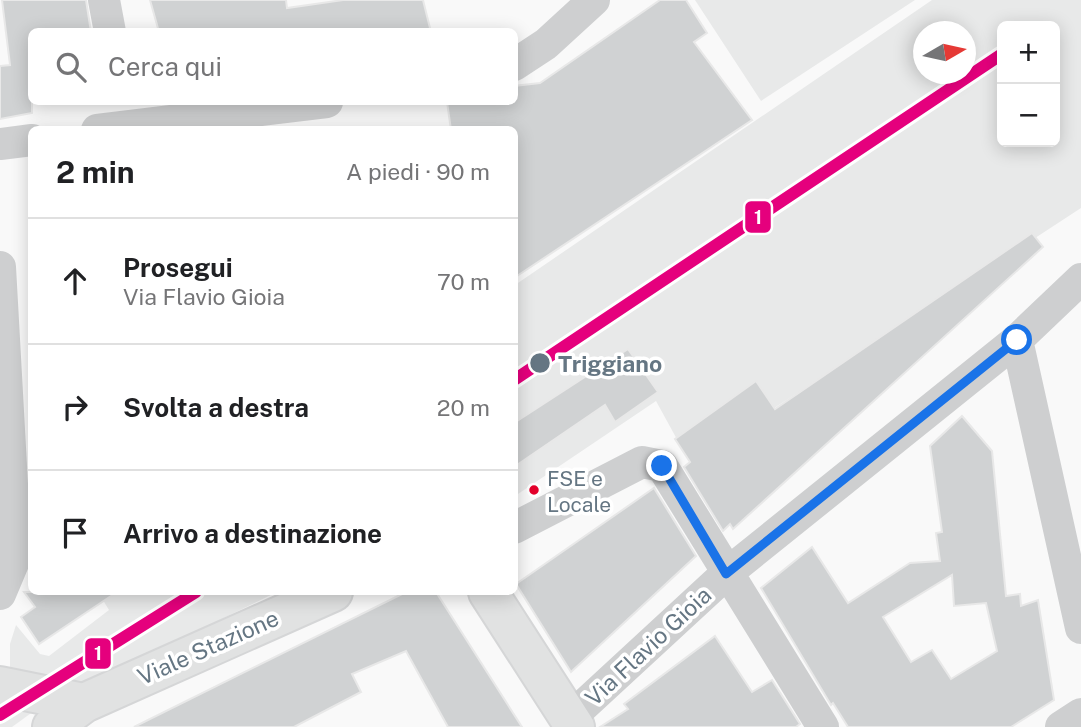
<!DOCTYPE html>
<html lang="it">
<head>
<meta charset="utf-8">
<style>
  body { margin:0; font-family:"Public Sans",sans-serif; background:#f2f2f2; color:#202124 }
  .controls { position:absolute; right:21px; top:21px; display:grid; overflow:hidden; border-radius:10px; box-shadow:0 4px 18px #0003 }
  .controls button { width:63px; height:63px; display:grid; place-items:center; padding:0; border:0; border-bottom:2px solid #e0e0e0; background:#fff; color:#202124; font:35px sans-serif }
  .compass { position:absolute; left:913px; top:21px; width:63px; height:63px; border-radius:50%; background:#fff; box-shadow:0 4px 18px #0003; rotate:81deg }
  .stop { position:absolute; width:21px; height:21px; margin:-16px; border:5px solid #1a73e8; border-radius:50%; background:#fff }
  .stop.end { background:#1a73e8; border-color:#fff; box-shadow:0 2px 7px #0008 }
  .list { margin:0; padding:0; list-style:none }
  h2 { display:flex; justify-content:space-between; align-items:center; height:91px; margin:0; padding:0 28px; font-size:30px }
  h2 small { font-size:23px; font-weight:400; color:#757577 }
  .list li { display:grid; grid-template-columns:46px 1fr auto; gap:21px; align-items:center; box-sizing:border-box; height:126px; padding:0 28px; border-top:2px solid #e0e0e0 }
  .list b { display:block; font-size:26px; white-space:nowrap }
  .list p { margin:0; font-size:23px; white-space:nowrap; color:#757577 }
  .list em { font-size:23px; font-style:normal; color:#757577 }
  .icon { flex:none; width:38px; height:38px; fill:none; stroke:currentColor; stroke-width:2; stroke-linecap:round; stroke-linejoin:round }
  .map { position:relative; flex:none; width:1081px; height:727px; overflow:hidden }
  .search { position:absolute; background:#fff; box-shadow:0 4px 18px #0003; left:28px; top:28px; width:490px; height:77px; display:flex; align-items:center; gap:18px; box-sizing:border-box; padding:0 24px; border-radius:10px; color:#757577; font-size:26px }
  .panel { position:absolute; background:#fff; box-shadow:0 4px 18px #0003; left:28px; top:126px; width:490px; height:469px; border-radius:10px }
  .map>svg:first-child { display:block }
  .built { fill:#e8e9e9; fill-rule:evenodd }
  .building { fill:#d0d2d3; stroke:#e8e8e8; stroke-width:2; fill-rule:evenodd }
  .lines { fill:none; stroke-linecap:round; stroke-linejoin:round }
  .secondary-casing { stroke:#d5d6d7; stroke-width:42 }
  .street { stroke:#cecfd0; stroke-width:32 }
  .secondary { stroke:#e1e2e2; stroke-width:38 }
  .rail-1-casing { stroke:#fff; stroke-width:18 }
  .rail-1 { stroke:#e5007d; stroke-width:12 }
  .route { stroke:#1a73e8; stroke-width:9 }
  .stop-dot { fill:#657683; stroke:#fff; stroke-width:2.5 }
  .bus-dot { fill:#e4002b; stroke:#fff; stroke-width:2.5 }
  .labels { text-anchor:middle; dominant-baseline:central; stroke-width:7; stroke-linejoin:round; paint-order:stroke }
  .bus-label { font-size:21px; fill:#657683; stroke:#fff; text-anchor:start }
  .stop-label { font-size:23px; font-weight:bold; fill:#657683; stroke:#fff; text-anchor:start }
  .street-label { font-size:23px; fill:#657683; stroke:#fff }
  .line-badge { stroke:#fff; stroke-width:2.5 }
  .badge-label { font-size:19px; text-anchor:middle; font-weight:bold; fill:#fff }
</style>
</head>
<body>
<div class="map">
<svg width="1081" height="727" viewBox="0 0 1081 727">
  <rect width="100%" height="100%" fill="#f9f9f9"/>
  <path class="built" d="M 695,0 L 915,0 L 761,101 Z
    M 932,0 L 1081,0 L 1081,208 L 690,463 L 656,401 L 515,496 L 515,285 ZM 1002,26 L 1055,26 L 1055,142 L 1002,142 ZM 923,32 L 965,32 L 965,74 L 923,74 Z
    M 98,592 L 277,592 L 34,711 L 12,727 L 0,727 L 0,676 L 10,669 L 10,644 L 16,625 L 40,654 L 49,656 L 109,610 Z"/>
  <path class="building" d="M 2,0 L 86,0 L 91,32 L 32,32 L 32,113 L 0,119 L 0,66 L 10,65 Z
    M 150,0 L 286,0 L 287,8 L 343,0 L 423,0 L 431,32 L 159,32 Z
    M 660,0 L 686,0 L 707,33 L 694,42 L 752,120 L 514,278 L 514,130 L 451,130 L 447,102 L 514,102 L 514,86 L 540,83 Z
    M 1032,233 L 1043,247 L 733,529 L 730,524 L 723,531 L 684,467 L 690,462 L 675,439 L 756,381 L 775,409 Z
    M 628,349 L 658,392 L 615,422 L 605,405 L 514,467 L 514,423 Z
    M 962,416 L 992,451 L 1006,596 L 1020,594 L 1021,606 L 1038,600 L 1054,700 L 1011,727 L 848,727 L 833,703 L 831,705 L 761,588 L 812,547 L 848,603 L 910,563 L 940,561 L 936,533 L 942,532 L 930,446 ZM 952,575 L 954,606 L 986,603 L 997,651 L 951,679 L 932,650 L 911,662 L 883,617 Z
    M 654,488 L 696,556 L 571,672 L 516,584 Z
    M 24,592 L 117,592 L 39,644 L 21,617 L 35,607 Z
    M 406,592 L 436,592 L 522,727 L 448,727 L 406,651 L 352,674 L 361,692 L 294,727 L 134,727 Z
    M 715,636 L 752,692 L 772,680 L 800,724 L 796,727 L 600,727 L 628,709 L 624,704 Z"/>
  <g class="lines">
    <defs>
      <path id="secondary" d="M 488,592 L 575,727
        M 0,686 L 84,703
        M 52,727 L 84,703 L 333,592"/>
    </defs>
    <use href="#secondary" class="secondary-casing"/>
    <path class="street" d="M 104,0 L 110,32
      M 514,65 L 546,44 L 594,0
      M 97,130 L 327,102
      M 0,144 L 32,140
      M 0,267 L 16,556 L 0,594
      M 1017,340 L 1081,628
      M 514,528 L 642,462 L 662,466 L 823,727
      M 570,718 L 726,574 L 1017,340 L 1081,279
      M 1061,727 L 1081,714"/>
    <use href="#secondary" class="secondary"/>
    <defs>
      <path id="rail-1" d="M 514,380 L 1002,54
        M 0,715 L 196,592"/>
    </defs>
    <use href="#rail-1" class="rail-1-casing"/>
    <use href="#rail-1" class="rail-1"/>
  </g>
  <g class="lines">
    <path class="route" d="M 662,466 L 726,574 L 1017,340"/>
  </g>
  <circle class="stop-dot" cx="540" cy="363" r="11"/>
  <circle class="bus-dot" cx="534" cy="490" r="6"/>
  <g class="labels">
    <g class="bus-label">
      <text x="547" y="478">FSE e<tspan x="547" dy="26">Locale</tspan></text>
    </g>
    <g class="stop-label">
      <text x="558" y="363">Triggiano</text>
    </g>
    <g class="street-label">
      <text transform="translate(648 646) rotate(-43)">Via Flavio Gioia</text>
      <text transform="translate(208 647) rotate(-24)">Viale Stazione</text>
    </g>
  </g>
  <g class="line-badge">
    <rect x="744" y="200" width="28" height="34" rx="7" fill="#e5007d"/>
    <rect x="84" y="637" width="28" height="33" rx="7" fill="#e5007d"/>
  </g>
  <g class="badge-label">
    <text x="758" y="224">1</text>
    <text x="98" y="660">1</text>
  </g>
</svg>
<div class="controls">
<button>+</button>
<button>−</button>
</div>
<svg class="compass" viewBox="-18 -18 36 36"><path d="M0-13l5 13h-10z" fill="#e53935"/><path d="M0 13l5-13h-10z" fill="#757577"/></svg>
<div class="stop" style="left:1017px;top:340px"></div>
<div class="stop end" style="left:662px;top:466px"></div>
<div class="search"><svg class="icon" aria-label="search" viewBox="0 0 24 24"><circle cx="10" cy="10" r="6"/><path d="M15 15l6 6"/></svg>Cerca qui</div>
<section class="panel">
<h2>2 min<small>A piedi · 90 m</small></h2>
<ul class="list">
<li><svg class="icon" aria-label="ahead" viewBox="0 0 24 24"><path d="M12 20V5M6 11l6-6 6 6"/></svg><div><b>Prosegui</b><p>Via Flavio Gioia</p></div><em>70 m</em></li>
<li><svg class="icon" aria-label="right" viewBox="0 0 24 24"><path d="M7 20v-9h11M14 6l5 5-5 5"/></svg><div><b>Svolta a destra</b></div><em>20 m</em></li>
<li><svg class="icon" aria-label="arrive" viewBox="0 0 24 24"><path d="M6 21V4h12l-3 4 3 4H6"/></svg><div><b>Arrivo a destinazione</b></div></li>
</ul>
</section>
</div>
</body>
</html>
